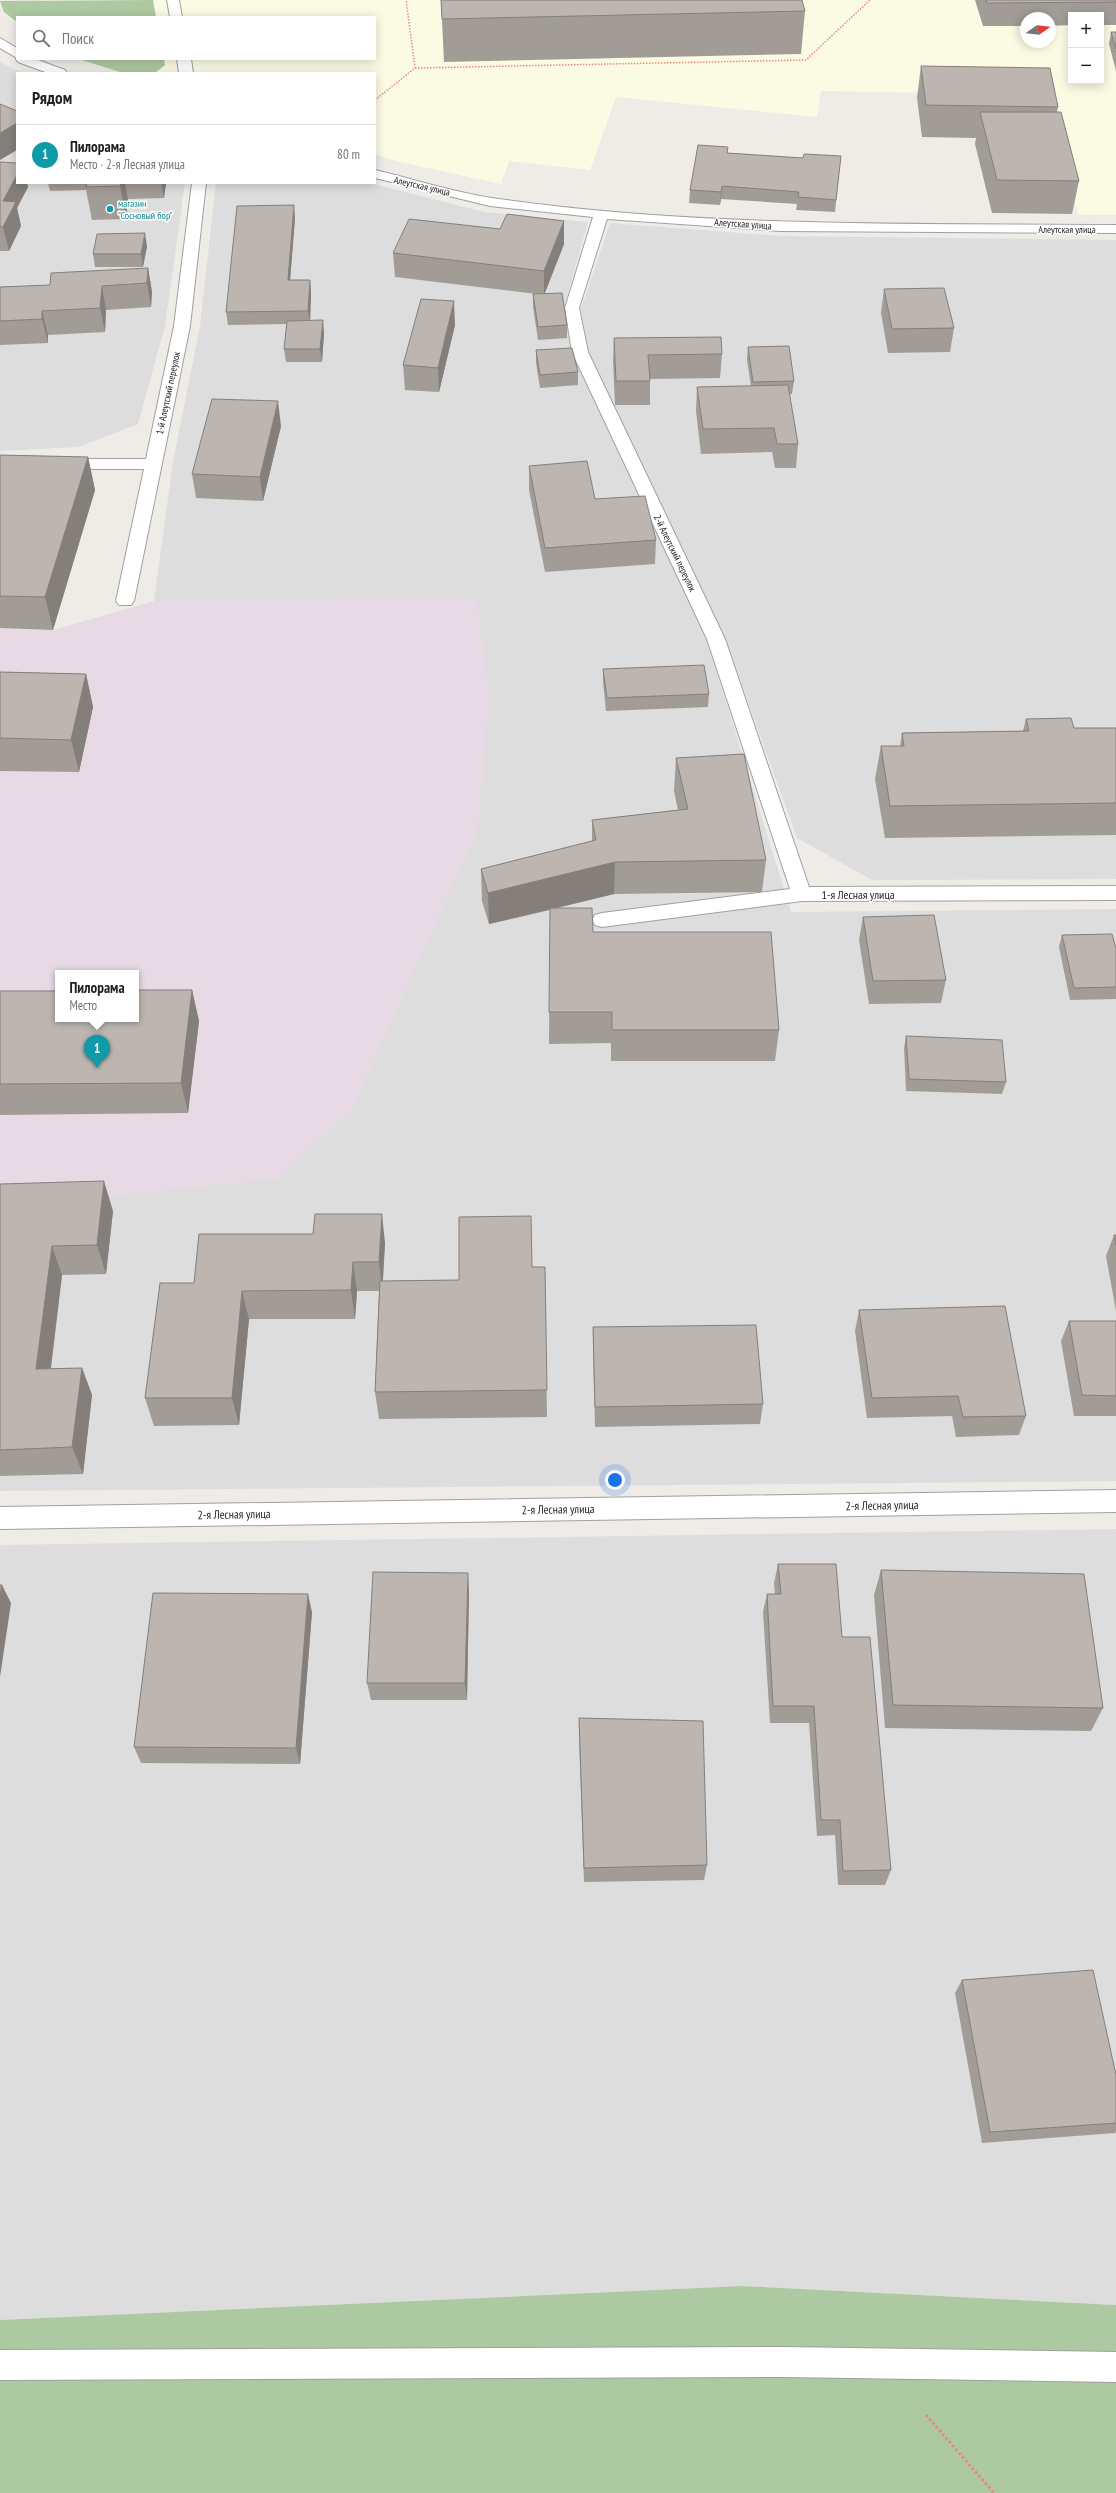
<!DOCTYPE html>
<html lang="ru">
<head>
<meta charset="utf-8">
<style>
  body { margin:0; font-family:"PT Sans Narrow",sans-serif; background:#f2f2f2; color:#202124 }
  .controls { position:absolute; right:12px; top:12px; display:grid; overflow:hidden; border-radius:0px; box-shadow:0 2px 10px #0003 }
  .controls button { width:36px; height:36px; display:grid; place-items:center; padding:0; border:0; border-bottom:1px solid #e0e0e0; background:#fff; color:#202124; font:20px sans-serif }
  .compass { position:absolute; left:1020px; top:12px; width:36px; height:36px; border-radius:50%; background:#fff; box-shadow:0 2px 10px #0003; rotate:76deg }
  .you { position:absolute; left:615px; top:1480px; width:14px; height:14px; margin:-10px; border:3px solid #fff; border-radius:50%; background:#1a73e8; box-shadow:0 0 0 6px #1a73e833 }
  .badge { display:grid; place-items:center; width:26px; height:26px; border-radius:50%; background:#b7181b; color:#fff; font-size:13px; font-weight:700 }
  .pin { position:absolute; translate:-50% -33px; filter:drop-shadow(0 1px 2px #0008) }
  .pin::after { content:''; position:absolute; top:21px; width:14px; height:12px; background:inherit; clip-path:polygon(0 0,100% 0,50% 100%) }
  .popup { position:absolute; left:55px; top:970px; width:84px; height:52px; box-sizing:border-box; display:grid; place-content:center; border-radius:0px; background:#fff; filter:drop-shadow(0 1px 3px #0005); font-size:13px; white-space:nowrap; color:#757577 }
  .popup b { font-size:15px; color:#202124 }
  .popup::after { content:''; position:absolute; left:50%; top:100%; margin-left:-8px; border:8px solid transparent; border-top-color:#fff }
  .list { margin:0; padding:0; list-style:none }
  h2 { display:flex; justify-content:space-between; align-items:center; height:52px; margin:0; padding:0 16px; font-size:17px }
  h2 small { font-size:13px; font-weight:400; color:#757577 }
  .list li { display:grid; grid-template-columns:26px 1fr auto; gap:12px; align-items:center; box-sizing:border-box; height:60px; padding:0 16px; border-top:1px solid #e0e0e0 }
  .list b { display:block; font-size:15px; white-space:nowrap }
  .list p { margin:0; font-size:13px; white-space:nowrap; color:#757577 }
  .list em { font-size:13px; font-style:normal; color:#757577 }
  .icon { flex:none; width:22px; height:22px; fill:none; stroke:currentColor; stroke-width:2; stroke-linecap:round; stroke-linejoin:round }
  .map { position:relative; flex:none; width:1116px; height:2493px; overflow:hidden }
  .search { position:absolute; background:#fff; box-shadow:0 2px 10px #0003; left:16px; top:16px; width:360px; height:44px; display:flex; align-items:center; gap:10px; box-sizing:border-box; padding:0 14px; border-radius:0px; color:#757577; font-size:15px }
  .panel { position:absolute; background:#fff; box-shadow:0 2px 10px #0003; left:16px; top:72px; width:360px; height:112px; border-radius:0px }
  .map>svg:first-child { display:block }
  .residential { fill:#ddd }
  .industrial { fill:#e7dae5; fill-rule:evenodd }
  .education { fill:#fbfbe4; fill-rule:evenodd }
  .forest { fill:#adc9a1 }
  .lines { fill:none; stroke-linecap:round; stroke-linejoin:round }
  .minor-casing { stroke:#a0a0a0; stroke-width:2 }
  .path-far1 { stroke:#ea877d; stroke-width:1.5; stroke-dasharray:1.5 1.5; stroke-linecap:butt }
  .path { stroke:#ea877d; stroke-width:3; stroke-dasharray:2.5 2.5; stroke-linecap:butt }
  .minor { fill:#fff; fill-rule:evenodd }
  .wall { fill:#a29c97 }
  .shaded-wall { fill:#847f7b }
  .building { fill:#bcb5b0; stroke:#847f7b }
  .culture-dot { fill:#0f9aa8; stroke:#fff; stroke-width:1.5 }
  .labels { text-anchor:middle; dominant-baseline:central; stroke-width:3; stroke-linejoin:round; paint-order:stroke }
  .far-street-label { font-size:10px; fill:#1f1f1f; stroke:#fff }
  .far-culture-label { font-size:10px; fill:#0d838f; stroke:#fff; text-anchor:start }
  .street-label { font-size:12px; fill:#1f1f1f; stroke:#fff }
</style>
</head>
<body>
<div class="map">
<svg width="1116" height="2493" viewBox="0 0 1116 2493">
  <rect width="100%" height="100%" fill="#efece7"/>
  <path class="residential" d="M 0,62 L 23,73 L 17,73 L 17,183 L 185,183 L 165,326 L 138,424 L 78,447 L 0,451 Z
    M 216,183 L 370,183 L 484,212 L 588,222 L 564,307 L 574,353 L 707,640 L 791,912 L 1116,909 L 1116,1481 L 0,1491 L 0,1207 L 477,600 L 154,601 L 173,462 L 200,326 Z
    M 610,223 L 782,236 L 1116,240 L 1116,879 L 872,880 L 797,838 L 725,638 L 607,397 L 588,351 L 581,309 Z
    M 1116,1529 L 1116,2305 L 742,2286 L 0,2320 L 0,1545 Z"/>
  <path class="industrial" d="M 477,599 L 489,696 L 478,829 L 351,1111 L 277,1179 L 0,1207 L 0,628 L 53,630 L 154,601 ZM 58,973 L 136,973 L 136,1019 L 58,1019 Z"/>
  <path class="education" d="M 40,0 L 1116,0 L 1116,215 L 1078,215 L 1053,95 L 821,91 L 817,117 L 616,97 L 590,170 L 509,161 L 501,184 L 396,161 L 375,154 L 375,73 L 134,73 L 92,59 L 375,59 L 375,17 L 46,17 ZM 1071,15 L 1101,15 L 1101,81 L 1071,81 ZM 1026,18 L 1050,18 L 1050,42 L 1026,42 Z"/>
  <path class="forest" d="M 153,0 L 156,17 L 17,17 L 17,22 L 4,12 L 0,1 Z
    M 79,59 L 164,59 L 165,65 L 155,73 L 123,73 Z
    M 742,2286 L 1116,2305 L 1116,2493 L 0,2493 L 0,2320 Z"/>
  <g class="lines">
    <defs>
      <path id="minor" d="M 167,0 L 179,0 L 182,17 L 170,17 Z
        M 0,38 L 17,48 L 17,58 L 0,48 Z
        M 16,59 L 35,59 L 65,70 L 67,73 L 48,73 L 18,62 Z
        M 177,59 L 191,59 L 193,73 L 179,73 Z
        M 375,170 C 413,179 453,192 492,198 C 698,228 908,223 1116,225 L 1116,233 L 781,231 L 607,219 L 579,308 L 588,352 L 725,639 L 809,887 L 1116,886 L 1116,900 L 802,901 L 602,927 L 595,925 L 592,920 L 595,915 L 602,913 L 790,889 L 707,639 L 572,352 L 565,308 L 593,217 L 490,206 L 375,178 Z
        M 192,183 L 206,183 L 190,326 L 134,601 L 131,605 L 119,605 L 116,601 L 144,469 L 0,469 L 0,459 L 146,459 L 174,326 Z
        M 1116,1490 L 1116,1512 L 0,1529 L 0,1507 Z
        M 784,2347 L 1116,2352 L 1116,2382 L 784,2377 L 0,2380 L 0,2350 Z"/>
    </defs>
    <use href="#minor" class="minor-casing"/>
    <path class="path-far1" d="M 415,68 L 806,60 L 870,0
      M 375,100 L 415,68 L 406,0"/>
    <path class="path" d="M 926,2415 L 994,2493"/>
    <use href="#minor" class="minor"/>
  </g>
  <path class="wall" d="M 441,0 L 805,11 L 801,54 L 444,62 Z
    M 975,0 L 1116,0 L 1116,25 L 1101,25 L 1101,15 L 1071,15 L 1071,25 L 1050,26 L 1050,18 L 1026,18 L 1026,26 L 983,26 Z
    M 1111,32 L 1116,32 L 1116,71 L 1109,44 Z
    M 921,66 L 1058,107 L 1057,112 L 1079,181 L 1072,214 L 992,213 L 975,144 L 976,138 L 922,137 L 917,98 Z
    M 727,153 L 803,158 L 841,156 L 835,212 L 796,210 L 797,204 L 721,199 L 720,205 L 689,203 L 690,190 Z
    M 0,162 L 17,183 L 27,183 L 28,187 L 17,208 L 21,226 L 9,251 L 0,251 Z
    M 48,183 L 166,183 L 164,198 L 128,199 L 126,219 L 92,220 L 86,190 L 50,191 Z
    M 295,218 L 290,280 L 310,280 L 311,293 L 310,321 L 324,333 L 322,362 L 286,362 L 284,349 L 287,324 L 228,325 L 226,312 Z
    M 564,221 L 564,244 L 545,293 L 567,325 L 567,338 L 538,340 L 533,307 L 533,294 L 537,294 L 395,277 L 393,253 L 500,229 Z
    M 147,246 L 143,267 L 95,267 L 93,254 Z
    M 148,268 L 152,292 L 151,307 L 106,310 L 105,332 L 48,335 L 48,343 L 0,345 L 0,287 L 50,285 Z
    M 884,289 L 954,328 L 950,352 L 888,353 L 881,313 Z
    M 455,325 L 439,392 L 405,390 L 403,365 Z
    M 614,338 L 722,354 L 720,378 L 650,379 L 650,405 L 615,405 L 613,362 Z
    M 748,347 L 794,381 L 792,394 L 789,394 L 798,444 L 796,468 L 775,468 L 772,452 L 701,454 L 696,411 L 697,387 L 751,386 L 747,360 Z
    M 536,350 L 578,372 L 578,385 L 540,388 L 536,363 Z
    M 281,426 L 263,501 L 196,498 L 192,474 Z
    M 0,455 L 88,457 L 95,490 L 53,630 L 0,628 Z
    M 529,466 L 595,499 L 656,540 L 655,564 L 545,572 L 529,490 Z
    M 603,669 L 709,694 L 708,707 L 606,711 L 603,682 Z
    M 0,672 L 86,674 L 93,707 L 79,772 L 0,771 Z
    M 1026,719 L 1074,728 L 1116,728 L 1116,835 L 885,838 L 875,779 L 881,746 L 900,746 L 902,733 L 1023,731 Z
    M 676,758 L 766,860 L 762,892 L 614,894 L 557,908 L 593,932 L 779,1030 L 775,1061 L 611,1061 L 611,1043 L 549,1044 L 550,910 L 489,924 L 482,901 L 481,869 L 592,841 L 592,820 L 678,810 L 674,791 Z
    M 863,917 L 946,980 L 941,1003 L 869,1004 L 859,940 Z
    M 1062,935 L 1116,949 L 1116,999 L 1070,1000 L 1059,947 Z
    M 192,990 L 199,1021 L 188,1113 L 0,1115 L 0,991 Z
    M 906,1036 L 1006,1082 L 1002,1094 L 906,1091 L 904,1048 Z
    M 0,1184 L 113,1211 L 106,1274 L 62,1275 L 51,1369 L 82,1368 L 92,1395 L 83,1474 L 0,1476 Z
    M 1114,1235 L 1116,1235 L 1116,1311 L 1106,1256 Z
    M 385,1243 L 383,1281 L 459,1280 L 532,1267 L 545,1267 L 547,1417 L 379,1419 L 375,1392 L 379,1291 L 357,1291 L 355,1319 L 249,1319 L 239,1425 L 154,1426 L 145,1398 L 194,1283 Z
    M 859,1310 L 1026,1416 L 1019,1435 L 956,1437 L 952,1416 L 867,1418 L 855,1331 Z
    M 1069,1321 L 1116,1321 L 1116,1416 L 1074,1416 L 1061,1341 Z
    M 593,1327 L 763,1404 L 760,1424 L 595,1427 L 593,1348 Z
    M 778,1564 L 842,1637 L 891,1870 L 885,1885 L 838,1885 L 835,1835 L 817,1836 L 809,1723 L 770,1723 L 763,1612 L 767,1594 L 775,1594 L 774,1583 Z
    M 881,1570 L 1103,1708 L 1091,1731 L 885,1728 L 874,1595 Z
    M 469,1591 L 467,1700 L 371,1700 L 367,1683 Z
    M 312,1612 L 300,1764 L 141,1763 L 134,1747 Z
    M 579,1718 L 707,1865 L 704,1880 L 584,1882 L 579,1735 Z
    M 962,1980 L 1116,2075 L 1116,2132 L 1115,2133 L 982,2143 L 955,1993 Z"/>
  <path class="shaded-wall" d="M 17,123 L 17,150 L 0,160 L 0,133 Z
    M 17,175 L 17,183 L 27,183 L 28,187 L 17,208 L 21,226 L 9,251 L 3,227 L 3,201 Z
    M 121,183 L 125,183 L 128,199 L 126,219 L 120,186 Z
    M 161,183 L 166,183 L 164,198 Z
    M 722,186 L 721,199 L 720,205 L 721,192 Z
    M 294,205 L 295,218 L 289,293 L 288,280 Z
    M 564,221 L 564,244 L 544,295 L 544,271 Z
    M 145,233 L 147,246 L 143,267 L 141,254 Z
    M 148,268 L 152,292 L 151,307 L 147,283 Z
    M 310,280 L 311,293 L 310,324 L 308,311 Z
    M 102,286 L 106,310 L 105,332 L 100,308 Z
    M 454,301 L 455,325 L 439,392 L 438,368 Z
    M 42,311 L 48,335 L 48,343 L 42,319 Z
    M 323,320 L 324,333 L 322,362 L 320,349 Z
    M 278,401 L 281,426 L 263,501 L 260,477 Z
    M 88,457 L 95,490 L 53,630 L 45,597 Z
    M 86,674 L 93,707 L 79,772 L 71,740 Z
    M 615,862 L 614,894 L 489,924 L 488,893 Z
    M 192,990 L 199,1021 L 188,1113 L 181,1083 Z
    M 104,1181 L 113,1211 L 106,1274 L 97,1245 Z
    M 382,1214 L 385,1243 L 382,1291 L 379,1262 Z
    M 52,1246 L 62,1275 L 47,1397 L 36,1369 Z
    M 353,1262 L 357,1291 L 355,1319 L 351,1290 Z
    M 242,1291 L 249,1319 L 239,1425 L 232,1398 Z
    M 82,1368 L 92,1395 L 83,1474 L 72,1447 Z
    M 468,1573 L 469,1591 L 467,1700 L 465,1683 Z
    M 2,1585 L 11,1603 L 0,1677 L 0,1597 Z
    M 308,1594 L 312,1612 L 300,1764 L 296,1748 Z"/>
  <path class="building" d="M 441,0 L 802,0 L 805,11 L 442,19 Z
    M 986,0 L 1116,0 L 1116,2 L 987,3 Z
    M 1111,32 L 1116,32 L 1116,49 Z
    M 921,66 L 1050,68 L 1058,107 L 926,105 Z
    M 0,104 L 17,111 L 17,123 L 0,133 Z
    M 980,112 L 1061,112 L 1079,181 L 997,180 Z
    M 698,145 L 728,147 L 727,153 L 803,158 L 804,154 L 841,156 L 836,200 L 798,197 L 799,192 L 722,186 L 721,192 L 690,190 Z
    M 0,162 L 17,163 L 17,175 L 3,201 L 16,202 L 3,227 L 0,227 Z
    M 87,183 L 121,183 L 120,186 L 86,187 Z
    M 294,205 L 288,280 L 310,280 L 308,311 L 226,312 L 237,206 Z
    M 507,214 L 564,221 L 544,271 L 393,253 L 409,219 L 500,229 Z
    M 145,233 L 141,254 L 93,254 L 97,234 Z
    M 148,268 L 147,283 L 102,286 L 100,308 L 42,311 L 42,319 L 0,321 L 0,287 L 50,285 L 51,273 Z
    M 944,288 L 954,328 L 892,329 L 884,289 Z
    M 562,293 L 567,325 L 538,327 L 533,294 Z
    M 421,299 L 454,301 L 438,368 L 403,365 Z
    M 323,320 L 320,349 L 284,349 L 287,321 Z
    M 721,337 L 722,354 L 648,355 L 650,381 L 616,381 L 614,338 Z
    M 789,346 L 794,381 L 753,382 L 748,347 Z
    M 572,348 L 578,372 L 540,375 L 536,350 Z
    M 788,385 L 798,444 L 777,444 L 774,428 L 703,429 L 697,387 Z
    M 212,399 L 278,401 L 260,477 L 192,474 Z
    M 0,455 L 88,457 L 45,597 L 0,596 Z
    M 587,461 L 595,499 L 645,496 L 656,540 L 545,548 L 529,466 Z
    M 704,665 L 709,694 L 607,698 L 603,669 Z
    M 0,672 L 86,674 L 71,740 L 0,738 Z
    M 1071,718 L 1074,728 L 1116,728 L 1116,803 L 890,806 L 881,746 L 904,746 L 902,733 L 1029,731 L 1026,719 Z
    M 744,754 L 766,860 L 615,862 L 488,893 L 481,869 L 596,840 L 592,820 L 688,809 L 676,758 Z
    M 550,908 L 592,908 L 593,932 L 771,932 L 779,1030 L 612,1030 L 612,1012 L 549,1012 Z
    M 934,915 L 946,980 L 873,981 L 863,917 Z
    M 1112,934 L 1116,949 L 1116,987 L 1074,988 L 1062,935 Z
    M 136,990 L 192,990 L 181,1083 L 0,1084 L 0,991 L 58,991 L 58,1019 L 136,1019 Z
    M 906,1036 L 1002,1040 L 1006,1082 L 909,1079 Z
    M 104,1181 L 97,1245 L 52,1246 L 36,1369 L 82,1368 L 72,1447 L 0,1450 L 0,1184 Z
    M 315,1214 L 382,1214 L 379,1262 L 353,1262 L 351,1290 L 242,1291 L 232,1398 L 145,1398 L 160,1283 L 194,1283 L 199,1234 L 313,1234 Z
    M 531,1216 L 532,1267 L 545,1267 L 547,1390 L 375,1392 L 380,1281 L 459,1280 L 459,1217 Z
    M 1114,1235 L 1116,1235 L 1116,1245 Z
    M 1005,1306 L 1026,1416 L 963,1417 L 958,1396 L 872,1398 L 859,1310 Z
    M 1069,1321 L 1116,1321 L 1116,1396 L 1082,1395 Z
    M 756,1325 L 763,1404 L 595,1407 L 593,1327 Z
    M 778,1564 L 836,1564 L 842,1637 L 870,1637 L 891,1870 L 843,1871 L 840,1820 L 821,1820 L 814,1706 L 773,1706 L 767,1594 L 781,1594 Z
    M 881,1570 L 1084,1574 L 1103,1708 L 893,1705 Z
    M 373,1572 L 468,1573 L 465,1683 L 367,1683 Z
    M 0,1585 L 2,1585 L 0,1597 Z
    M 153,1593 L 308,1594 L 296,1748 L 134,1747 Z
    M 579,1718 L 703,1721 L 707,1865 L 584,1868 Z
    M 1093,1970 L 1116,2075 L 1116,2123 L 990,2132 L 962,1980 Z"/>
  <circle class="culture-dot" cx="110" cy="209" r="4"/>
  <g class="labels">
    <g class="far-street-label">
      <text transform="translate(422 186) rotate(13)">Алеутская улица</text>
      <text transform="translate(743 224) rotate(4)">Алеутская улица</text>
      <text x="1067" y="229">Алеутская улица</text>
      <text transform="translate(168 393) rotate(-78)">1-й Алеутский переулок</text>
      <text transform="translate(675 553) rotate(64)">2-й Алеутский переулок</text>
    </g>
    <g class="far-culture-label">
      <text x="118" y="203">магазин<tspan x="118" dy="12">"Сосновый бор"</tspan></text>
    </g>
    <g class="street-label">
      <text x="858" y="894">1-я Лесная улица</text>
      <text transform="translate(882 1505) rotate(-1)">2-я Лесная улица</text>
      <text transform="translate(558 1509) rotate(-1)">2-я Лесная улица</text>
      <text transform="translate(234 1514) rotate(-1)">2-я Лесная улица</text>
    </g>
  </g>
</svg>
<div class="controls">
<button>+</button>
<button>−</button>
</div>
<svg class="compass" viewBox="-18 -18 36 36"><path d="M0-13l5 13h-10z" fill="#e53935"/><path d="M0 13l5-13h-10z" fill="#757577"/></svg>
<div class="you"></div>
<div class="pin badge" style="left:97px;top:1068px;background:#0f9aa8">1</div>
<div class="popup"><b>Пилорама</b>Место</div>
<div class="search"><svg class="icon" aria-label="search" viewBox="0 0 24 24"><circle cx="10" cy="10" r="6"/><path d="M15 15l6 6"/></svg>Поиск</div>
<section class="panel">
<h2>Рядом<small></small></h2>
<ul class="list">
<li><span class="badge" style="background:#0f9aa8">1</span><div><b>Пилорама</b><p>Место · 2-я Лесная улица</p></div><em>80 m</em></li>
</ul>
</section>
</div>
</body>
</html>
